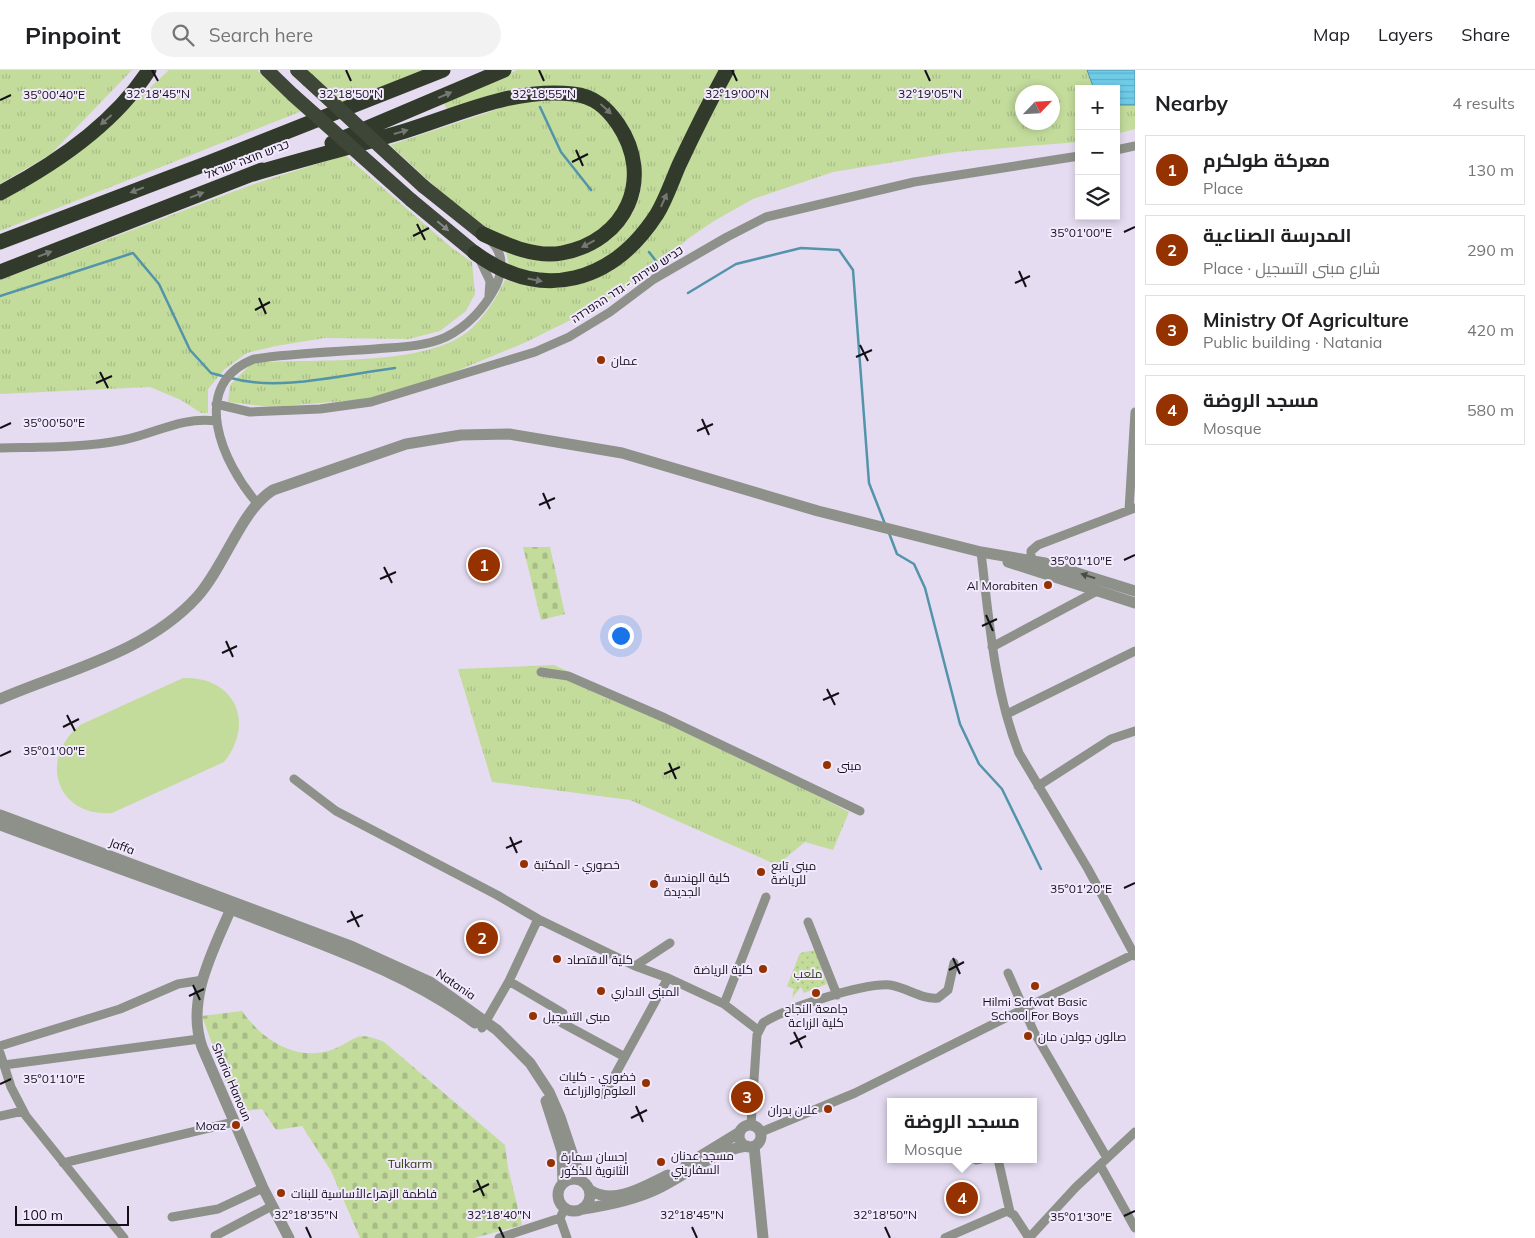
<!DOCTYPE html>
<html lang="en">
<head>
<meta charset="utf-8">
<style>
  body { margin:0; font-family:Mulish,Cairo,Heebo,sans-serif; background:#f2f2f2; color:#202124 }
  .controls { position:absolute; right:15px; top:15px; display:grid; overflow:hidden; border-radius:0px; box-shadow:0 2px 8px #0003 }
  .controls button { width:45px; height:45px; display:grid; place-items:center; padding:0; border:0; border-bottom:1px solid #e0e0e0; background:#fff; color:#202124; font:25px sans-serif }
  .compass { position:absolute; left:1015px; top:15px; width:45px; height:45px; border-radius:50%; background:#fff; box-shadow:0 2px 8px #0003; rotate:65deg }
  .scale { position:absolute; left:15px; bottom:12px; width:114px; box-sizing:border-box; padding-left:5px; border:2px solid #131017; border-top:0; font-size:14px; line-height:18px; white-space:nowrap; color:#131017; -webkit-text-stroke:4px #f2e9fe; paint-order:stroke }
  .you { position:absolute; left:620px; top:565px; width:18px; height:18px; margin:-12px; border:4px solid #fff; border-radius:50%; background:#1a73e8; box-shadow:0 0 0 8px #1a73e833 }
  .badge { display:grid; place-items:center; width:32px; height:32px; border-radius:50%; background:#963100; color:#fff; font-size:16px; font-weight:700 }
  .pin { position:absolute; translate:-50% -50%; border:2px solid #fff; box-shadow:0 1px 5px #0006 }
  .popup { position:absolute; left:887px; top:1028px; width:150px; height:65px; box-sizing:border-box; display:grid; place-content:center; border-radius:0px; background:#fff; filter:drop-shadow(0 1px 4px #0005); font-size:16px; white-space:nowrap; color:#757577 }
  .popup b { font-size:19px; color:#202124 }
  .popup::after { content:''; position:absolute; left:50%; top:100%; margin-left:-10px; border:10px solid transparent; border-top-color:#fff }
  .list { margin:0; padding:0; list-style:none }
  h2 { display:flex; justify-content:space-between; align-items:center; height:65px; margin:0; padding:0 20px; font-size:21px }
  h2 small { font-size:16px; font-weight:400; color:#757577 }
  .list li { display:grid; grid-template-columns:32px 1fr auto; gap:15px; align-items:center; box-sizing:border-box; height:70px; margin:0 10px 10px; padding:0 10px; border:1px solid #e0e0e0; border-radius:0px }
  .list b { display:block; font-size:19px; white-space:nowrap }
  .list p { margin:0; font-size:16px; white-space:nowrap; color:#757577 }
  .list em { font-size:16px; font-style:normal; color:#757577 }
  .icon { flex:none; width:28px; height:28px; fill:none; stroke:currentColor; stroke-width:2; stroke-linecap:round; stroke-linejoin:round }
  .map { position:relative; flex:none; width:1135px; height:1168px; overflow:hidden }
  header { display:flex; align-items:center; gap:30px; box-sizing:border-box; height:70px; padding:0 25px; background:#fff; border-bottom:1px solid #e0e0e0 }
  header strong { font-size:24px }
  nav { display:flex; gap:28px; margin-inline-start:auto; font-size:18px }
  .search { width:350px; height:45px; background:#f2f2f2; display:flex; align-items:center; gap:12px; box-sizing:border-box; padding:0 18px; border-radius:28px; color:#757577; font-size:19px }
  main { display:flex }
  aside { flex:1; background:#fff }
  .map>svg:first-child { display:block }
  .grass { fill:url(#grass-tufts); fill-rule:evenodd }
  .cemetery { fill:url(#cemetery-stones) }
  .park { fill:url(#park-dots) }
  .pitch { fill:#c3dc9c }
  .water { fill:url(#water-rules); stroke:#5394aa }
  .lines { fill:none; stroke-linecap:round; stroke-linejoin:round }
  .stream { stroke:#5394aa; stroke-width:2.5 }
  .minor { stroke:#8d9189; stroke-width:9 }
  .tertiary { stroke:#8d9189; stroke-width:11 }
  .trunk { stroke:#3e4637; stroke-width:14 }
  .motorway { stroke:#323b2b; stroke-width:15 }
  .trunk-bridge { stroke:#3e4637; stroke-width:14 }
  .oneway { fill:#757875 }
  .oneway2 { fill:#868787 }
  .oneway3 { fill:#4a4a4a }
  .ticks { fill:none; stroke:#131017; stroke-width:2 }
  .poi-dot { fill:#963100; stroke:#f2e9fe; stroke-width:2 }
  .labels { text-anchor:middle; dominant-baseline:central; stroke-width:4; stroke-linejoin:round; paint-order:stroke }
  .street-label { font-size:12px; fill:#131017; stroke:#f2e9fe }
  .poi-label { font-size:12px; fill:#131017; stroke:#f2e9fe; text-anchor:start }
  .park-label { font-size:12px; fill:#2b3b06; stroke:#f2e9fe }
  .ticks-label { font-size:12px; text-anchor:middle; fill:#131017; stroke:#f2e9fe; stroke-width:4; stroke-linejoin:round; paint-order:stroke }
</style>
</head>
<body>
<header>
<strong>Pinpoint</strong>
<div class="search"><svg class="icon" aria-label="search" viewBox="0 0 24 24"><circle cx="10" cy="10" r="6"/><path d="M15 15l6 6"/></svg>Search here</div>
<nav><a>Map</a><a>Layers</a><a>Share</a></nav>
</header>
<main>
<div class="map">
<svg width="1135" height="1168" viewBox="0 0 1135 1168">
  <defs>
    <pattern id="grass-tufts" width="24" height="20" patternUnits="userSpaceOnUse" patternTransform="scale(1.25)"><rect width="24" height="20" fill="#c3dc9c"/><path d="M3 7l-1-3M5 7V3M7 7l1-3M15 17l-1-3M17 17v-4M19 17l1-3" fill="none" stroke="#a7bc86"/></pattern>
    <pattern id="cemetery-stones" width="16" height="16" patternUnits="userSpaceOnUse" patternTransform="scale(1.25)"><rect width="16" height="16" fill="#c3dc9c"/><path d="M2 7V4a2 2 0 0 1 4 0v3zM10 15v-3a2 2 0 0 1 4 0v3z" fill="#a7bc86"/></pattern>
    <pattern id="park-dots" width="8" height="8" patternUnits="userSpaceOnUse" patternTransform="scale(1.25)"><rect width="8" height="8" fill="#c3dc9c"/><path d="M2 2h.1M6 6h.1" fill="none" stroke="#a7bc86" stroke-width="1.8" stroke-linecap="round"/></pattern>
    <pattern id="water-rules" width="6" height="5" patternUnits="userSpaceOnUse" patternTransform="scale(1.25)"><rect width="6" height="5" fill="#6fcce9"/><path d="M0 2.5h6" fill="none" stroke="#5faec7"/></pattern>
  </defs>
  <rect width="100%" height="100%" fill="#e5dcf1"/>
  <path class="grass" d="M 0,0 L 132,0 L 51,84 L 0,114 Z
    M 169,0 L 257,0 L 302,41 L 0,161 L 0,129 L 126,40 Z
    M 307,0 L 432,0 L 343,34 Z
    M 517,0 L 721,0 L 653,139 L 636,163 L 618,180 L 596,194 L 558,206 L 509,197 L 506,180 L 529,188 C 543,183 619,159 625,153 C 641,135 645,107 639,85 C 635,67 624,44 609,33 C 599,25 541,15 527,17 C 500,21 473,32 447,39 L 443,32 Z
    M 728,0 L 1135,0 L 1135,59 L 1116,64 L 1116,19 L 1079,19 L 1079,72 L 955,82 L 833,102 L 753,129 L 714,151 L 689,168 L 652,201 L 595,238 L 524,273 L 394,327 L 270,337 L 228,332 L 230,315 L 258,287 L 270,292 C 323,289 435,296 473,257 C 486,244 497,227 505,210 L 544,218 L 559,218 L 591,209 L 636,175 ZM 1022,22 L 1052,22 L 1052,52 L 1022,52 Z
    M 572,29 L 592,35 L 606,46 L 626,80 L 630,114 L 615,147 L 600,161 L 582,171 L 560,178 L 541,178 L 505,168 L 486,157 L 454,134 L 390,75 L 525,30 Z
    M 345,85 L 452,178 L 472,192 L 475,224 L 466,241 L 440,261 L 409,269 L 325,268 L 276,276 L 247,283 L 225,299 L 208,319 L 208,343 L 201,343 L 181,330 L 150,317 L 0,324 L 0,210 L 251,115 Z
    M 554,595 L 666,646 L 849,742 L 833,780 L 805,772 L 777,795 L 630,730 L 492,712 L 458,599 Z"/>
  <path class="cemetery" d="M 523,477 L 550,477 L 565,544 L 541,550 Z
    M 242,941 C 262,970 298,993 334,979 C 358,969 355,960 384,972 L 505,1075 L 508,1098 L 522,1155 L 474,1168 L 360,1168 L 331,1101 L 302,1056 L 276,1060 L 262,1039 L 244,1041 L 225,1010 L 202,946 Z"/>
  <path class="park" d="M 815,880 L 827,914 L 804,923 L 801,917 L 792,928 L 794,919 L 787,916 L 800,883 Z"/>
  <path class="pitch" d="M 183,608 C 234,606 256,652 224,692 L 112,743 C 56,747 38,689 80,655 Z"/>
  <path class="water" d="M 1087,0 L 1135,0 L 1135,35 L 1116,35 L 1116,19 L 1094,19 Z"/>
  <g class="lines">
    <path class="stream" d="M 540,37 L 561,82 L 591,120
      M 649,182 L 656,191
      M 688,223 L 736,194 L 801,178 L 839,180 L 853,200 L 869,413 L 885,454
      M 0,226 L 133,183 L 159,214 L 190,280 L 211,303 L 226,307
      M 231,308 C 279,322 346,304 395,298
      M 889,463 L 897,484 L 914,494 L 925,518 L 960,654 L 979,694 L 1002,719 L 1041,799"/>
    <path class="minor" d="M 1116,80 L 1135,76
      M 479,188 L 490,211 L 489,225
      M 216,334 L 250,342 L 320,339 L 371,332 L 535,282 L 569,267 L 610,242 L 654,209 L 727,167 L 766,147 L 914,112 L 1079,86
      M 0,378 C 41,377 83,378 123,370 C 154,364 183,346 216,351
      M 257,433 C 223,394 187,315 254,289 C 294,283 335,282 375,279 C 399,277 424,277 446,267 C 468,256 485,237 496,216 C 503,200 504,184 491,171
      M 1129,440 L 1135,342
      M 981,482 C 989,549 994,620 1019,683 L 1088,799 L 1135,886
      M 1031,491 L 1031,481 L 1038,475 L 1135,438
      M 992,577 L 1097,521
      M 541,602 L 568,606 L 665,648 L 860,741
      M 1007,644 L 1135,581
      M 294,709 L 336,741 L 497,825 L 538,849 L 635,896 L 668,908 L 724,934 L 758,960
      M 1038,716 L 1111,669 L 1135,661
      M 808,852 L 837,925
      M 635,896 L 670,873
      M 1008,903 L 1034,962 L 1107,1088
      M 509,911 L 563,943 L 562,953 L 625,987
      M 724,934 L 766,827
      M 482,958 L 509,911 L 538,849
      M 0,976 L 120,939 L 178,914 L 203,910
      M 0,983 L 11,1017 L 26,1046 L 124,1168
      M 4,995 L 199,969
      M 604,1025 L 668,908
      M 0,1046 L 23,1041
      M 751,1055 L 757,965 L 763,953 C 786,938 863,913 890,915 C 906,917 922,930 938,928 L 948,920 L 954,893
      M 761,1062 L 855,1023 L 1134,884
      M 998,1089 L 1010,1142
      M 976,1090 L 981,1089
      M 63,1093 L 234,1052
      M 1100,1095 L 1135,1158
      M 565,1138 L 560,1148 L 567,1168
      M 172,1147 L 218,1139 L 263,1118
      M 215,1166 L 272,1136
      M 499,1168 L 560,1148
      M 945,1168 L 1007,1141 L 1014,1145 L 1029,1168
      M 1029,1168 L 1076,1117 L 1135,1062"/>
    <path class="tertiary" d="M 1008,492 L 1135,533
      M 0,629 C 67,600 146,583 197,527 C 225,496 241,440 273,420 L 406,374 L 461,365 L 509,364 L 622,383 L 818,441 L 981,482 L 1045,493 L 1135,521
      M 0,745 L 353,877 L 430,912 L 497,960 L 530,993 L 549,1022 L 560,1047 L 581,1110
      M 0,755 C 91,789 184,821 275,856 C 345,883 414,908 475,953
      M 233,834 C 215,877 185,929 202,977 L 263,1118 L 289,1168
      M 546,1031 L 562,1081 L 563,1113
      M739 1066a11 11 0 1 1 22 0a11 11 0 1 1-22 0Z
      M 754,1076 L 763,1168
      M 686,1095 L 740,1062
      M558 1125a16 16 0 1 1 32 0a16 16 0 1 1-32 0Z
      M 590,1120 C 614,1136 645,1116 668,1105
      M 583,1139 C 609,1135 634,1130 657,1119 C 686,1105 715,1080 747,1076"/>
    <path class="trunk" d="M 267,0 L 293,25
      M 297,0 L 308,10
      M 423,116 L 483,164
      M 411,130 L 475,183"/>
    <path class="motorway" d="M 332,73 L 504,0
      M 253,104 C 304,89 355,76 405,61 C 460,44 515,17 573,24 C 594,26 607,38 618,54 C 655,109 626,171 562,183 C 535,188 507,175 483,164
      M 0,123 C 55,94 115,53 149,0
      M 0,172 L 208,93 L 443,0
      M 475,183 C 543,233 613,212 657,144 C 666,129 672,111 679,95 C 694,63 710,31 727,0
      M 0,202 L 262,100"/>
    <path class="trunk-bridge" d="M 308,10 L 423,116
      M 293,25 L 411,130"/>
  </g>
  <defs><path id="oneway-solid" d="M-6-.8H1V-3.2L6.5 0L1 3.2V.8H-6Z" transform="scale(1.25)"/></defs>
  <g class="oneway">
    <use href="#oneway-solid" transform="translate(445 25) rotate(-23)"/>
    <use href="#oneway-solid" transform="translate(606 39) rotate(43)"/>
    <use href="#oneway-solid" transform="translate(106 50) rotate(139)"/>
    <use href="#oneway-solid" transform="translate(401 62) rotate(-16)"/>
    <use href="#oneway-solid" transform="translate(137 120) rotate(159)"/>
    <use href="#oneway-solid" transform="translate(197 125) rotate(-21)"/>
    <use href="#oneway-solid" transform="translate(664 130) rotate(-66)"/>
    <use href="#oneway-solid" transform="translate(588 174) rotate(152)"/>
    <use href="#oneway-solid" transform="translate(45 184) rotate(-21)"/>
    <use href="#oneway-solid" transform="translate(535 210) rotate(11)"/>
  </g>
  <use class="oneway2" href="#oneway-solid" transform="translate(443 156) rotate(40)"/>
  <use class="oneway3" href="#oneway-solid" transform="translate(1088 506) rotate(-163)"/>
  <path class="ticks" d="M 152,0 L 158,11M 346,0 L 351,11M 539,0 L 544,11M 732,0 L 737,11M 925,0 L 930,11M 0,30 L 11,25M 576,80 L 583,96M 572,92 L 588,84M 417,154 L 425,170M 1124,162 L 1135,157M 413,166 L 429,158M 1019,201 L 1026,217M 1015,213 L 1030,206M 259,228 L 266,244M 255,240 L 270,232M 860,275 L 868,291M 856,287 L 872,280M 100,302 L 108,318M 96,313 L 112,306M 702,349 L 709,365M 0,358 L 11,353M 697,361 L 713,354M 543,423 L 550,439M 539,435 L 555,428M 1124,490 L 1135,485M 384,497 L 392,513M 380,509 L 396,502M 986,545 L 993,561M 982,556 L 997,549M 226,571 L 233,587M 222,583 L 237,576M 827,619 L 835,635M 823,630 L 839,623M 67,645 L 75,661M 63,657 L 79,649M 0,686 L 11,681M 669,693 L 676,709M 664,704 L 680,697M 510,767 L 517,783M 506,778 L 522,771M 1124,818 L 1135,813M 351,841 L 359,857M 347,852 L 363,845M 953,888 L 960,904M 949,900 L 964,892M 193,915 L 200,930M 189,926 L 204,919M 794,962 L 802,978M 790,974 L 806,966M 0,1014 L 11,1009M 636,1036 L 643,1052M 631,1048 L 647,1040M 477,1110 L 484,1126M 473,1122 L 489,1114M 1124,1146 L 1135,1141M 306,1157 L 311,1168M 499,1157 L 504,1168M 692,1157 L 697,1168M 885,1157 L 890,1168"/>
  <g class="poi-dot">
    <circle cx="601" cy="290" r="5"/>
    <circle cx="1048" cy="515" r="5"/>
    <circle cx="827" cy="695" r="5"/>
    <circle cx="524" cy="794" r="5"/>
    <circle cx="761" cy="802" r="5"/>
    <circle cx="654" cy="814" r="5"/>
    <circle cx="557" cy="889" r="5"/>
    <circle cx="763" cy="899" r="5"/>
    <circle cx="1035" cy="916" r="5"/>
    <circle cx="601" cy="921" r="5"/>
    <circle cx="816" cy="923" r="5"/>
    <circle cx="533" cy="946" r="5"/>
    <circle cx="1028" cy="966" r="5"/>
    <circle cx="646" cy="1013" r="5"/>
    <circle cx="828" cy="1039" r="5"/>
    <circle cx="236" cy="1055" r="5"/>
    <circle cx="661" cy="1092" r="5"/>
    <circle cx="551" cy="1093" r="5"/>
    <circle cx="281" cy="1123" r="5"/>
  </g>
  <g class="labels">
    <g class="street-label">
      <text transform="translate(247 89) rotate(-21)">כביש חוצה ישראל</text>
      <text transform="translate(627 214) rotate(-33)">כביש שירות - גדר ההפרדה</text>
      <text transform="translate(122 776) rotate(20)">Jaffa</text>
      <text transform="translate(456 914) rotate(34)">Natania</text>
      <text transform="translate(232 1012) rotate(67)">Sharia Hanoun</text>
    </g>
    <g class="poi-label">
      <text x="611" y="290">عمان</text>
      <text x="1038" y="515" text-anchor="end">Al Morabiten</text>
      <text x="837" y="695">مبنى</text>
      <text x="534" y="794">خصوري - المكتبة</text>
      <text x="771" y="795">مبنى تابع<tspan x="771" dy="14">للرياضة</tspan></text>
      <text x="664" y="807">كلية الهندسة<tspan x="664" dy="14">الجديدة</tspan></text>
      <text x="567" y="889">كلية الاقتصاد</text>
      <text x="753" y="899" text-anchor="end">كلية الرياضة</text>
      <text x="611" y="921">المبنى الاداري</text>
      <text x="1035" y="931" text-anchor="middle">Hilmi Safwat Basic<tspan x="1035" dy="14">School For Boys</tspan></text>
      <text x="816" y="938" text-anchor="middle">جامعة النجاح<tspan x="816" dy="14">كلية الزراعة</tspan></text>
      <text x="543" y="946">مبنى التسجيل</text>
      <text x="1038" y="966">صالون جولدن مان</text>
      <text x="636" y="1006" text-anchor="end">خضوري - كليات<tspan x="636" dy="14">العلوم والزراعة</tspan></text>
      <text x="818" y="1039" text-anchor="end">علان بدران</text>
      <text x="226" y="1055" text-anchor="end">Moaz</text>
      <text x="671" y="1085">مسجد عدنان<tspan x="671" dy="14">السفاريني</tspan></text>
      <text x="561" y="1086">إحسان سمارة<tspan x="561" dy="14">الثانوية للذكور</tspan></text>
      <text x="291" y="1123">فاطمة الزهراءالأساسية للبنات</text>
    </g>
    <g class="park-label">
      <text x="808" y="903">ملعب</text>
      <text x="410" y="1093">Tulkarm</text>
    </g>
  </g>
  <g class="ticks-label">
    <text x="158" y="28">32°18'45"N</text>
    <text x="351" y="28">32°18'50"N</text>
    <text x="544" y="28">32°18'55"N</text>
    <text x="737" y="28">32°19'00"N</text>
    <text x="930" y="28">32°19'05"N</text>
    <text x="54" y="29">35°00'40"E</text>
    <text x="1081" y="167">35°01'00"E</text>
    <text x="54" y="357">35°00'50"E</text>
    <text x="1081" y="495">35°01'10"E</text>
    <text x="54" y="685">35°01'00"E</text>
    <text x="1081" y="823">35°01'20"E</text>
    <text x="54" y="1013">35°01'10"E</text>
    <text x="306" y="1149">32°18'35"N</text>
    <text x="499" y="1149">32°18'40"N</text>
    <text x="692" y="1149">32°18'45"N</text>
    <text x="885" y="1149">32°18'50"N</text>
    <text x="1081" y="1151">35°01'30"E</text>
  </g>
</svg>
<div class="controls">
<button>+</button>
<button>−</button>
<button><svg class="icon" aria-label="layers" viewBox="0 0 24 24"><path d="M12 4l9 5-9 5-9-5zM3 14l9 5 9-5"/></svg></button>
</div>
<svg class="compass" viewBox="-18 -18 36 36"><path d="M0-13l5 13h-10z" fill="#e53935"/><path d="M0 13l5-13h-10z" fill="#757577"/></svg>
<div class="scale">100 m</div>
<div class="you"></div>
<div class="pin badge" style="left:484px;top:495px">1</div>
<div class="pin badge" style="left:482px;top:868px">2</div>
<div class="pin badge" style="left:747px;top:1027px">3</div>
<div class="pin badge" style="left:962px;top:1128px">4</div>
<div class="popup"><b>مسجد الروضة</b>Mosque</div>
</div>
<aside>
<h2>Nearby<small>4 results</small></h2>
<ul class="list">
<li><span class="badge">1</span><div><b>معركة طولكرم</b><p>Place</p></div><em>130 m</em></li>
<li><span class="badge">2</span><div><b>المدرسة الصناعية</b><p>Place · شارع مبنى التسجيل</p></div><em>290 m</em></li>
<li><span class="badge">3</span><div><b>Ministry Of Agriculture</b><p>Public building · Natania</p></div><em>420 m</em></li>
<li><span class="badge">4</span><div><b>مسجد الروضة</b><p>Mosque</p></div><em>580 m</em></li>
</ul>
</aside>
</main>
</body>
</html>
